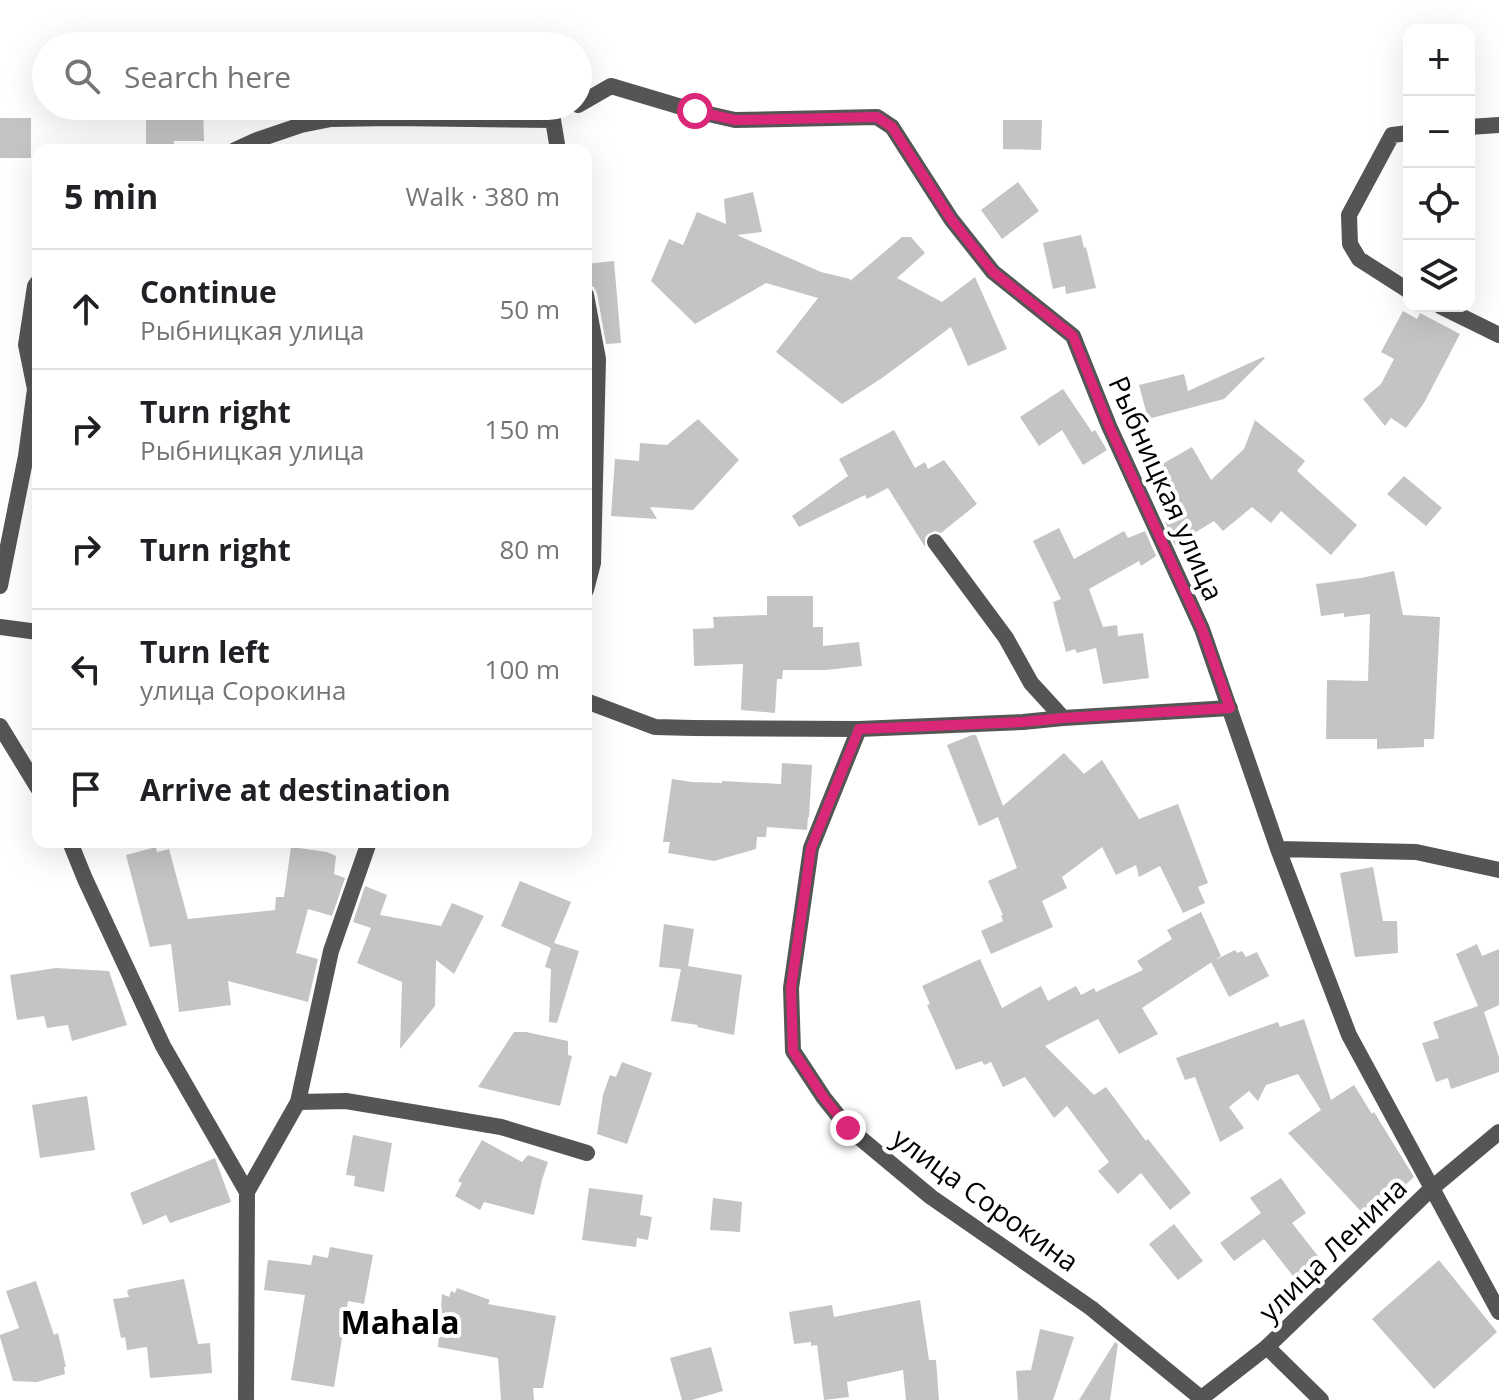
<!DOCTYPE html>
<html lang="en">
<head>
<meta charset="utf-8">
<style>
  body { margin:0; font-family:"Open Sans",sans-serif; background:#f2f2f2; color:#202124 }
  .controls { position:absolute; right:24px; top:24px; display:grid; overflow:hidden; border-radius:16px; box-shadow:0 8px 32px #0002 }
  .controls button { width:72px; height:72px; display:grid; place-items:center; padding:0; border:0; border-bottom:2px solid #e0e0e0; background:#fff; color:#202124; font:40px sans-serif }
  .stop { position:absolute; width:24px; height:24px; margin:-18px; border:6px solid #db2777; border-radius:50%; background:#fff }
  .stop.end { background:#db2777; border-color:#fff; box-shadow:0 2px 8px #0008 }
  .list { margin:0; padding:0; list-style:none }
  h2 { display:flex; justify-content:space-between; align-items:center; height:104px; margin:0; padding:0 32px; font-size:34px }
  h2 small { font-size:26px; font-weight:400; color:#757577 }
  .list li { display:grid; grid-template-columns:52px 1fr auto; gap:24px; align-items:center; box-sizing:border-box; height:120px; padding:0 32px; border-top:2px solid #e0e0e0 }
  .list b { display:block; font-size:30px; white-space:nowrap }
  .list p { margin:0; font-size:26px; white-space:nowrap; color:#757577 }
  .list em { font-size:26px; font-style:normal; color:#757577 }
  .icon { flex:none; width:44px; height:44px; fill:none; stroke:currentColor; stroke-width:2; stroke-linecap:round; stroke-linejoin:round }
  .map { position:relative; flex:none; width:1499px; height:1400px; overflow:hidden }
  .search { position:absolute; background:#fff; box-shadow:0 8px 32px #0002; left:32px; top:32px; width:560px; height:88px; display:flex; align-items:center; gap:20px; box-sizing:border-box; padding:0 28px; border-radius:44px; color:#757577; font-size:30px }
  .panel { position:absolute; background:#fff; box-shadow:0 8px 32px #0002; left:32px; top:144px; width:560px; height:704px; border-radius:16px }
  .map>svg:first-child { display:block }
  .building { fill:#c4c4c4 }
  .lines { fill:none; stroke-linecap:round; stroke-linejoin:round }
  .service { stroke:#555; stroke-width:16 }
  .pedestrian { stroke:#555; stroke-width:16 }
  .minor { stroke:#555; stroke-width:16 }
  .tertiary { stroke:#555; stroke-width:16 }
  .route { stroke:#db2777; stroke-width:10 }
  .labels { text-anchor:middle; dominant-baseline:central; stroke-width:8; stroke-linejoin:round; paint-order:stroke }
  .street-label { font-size:28px; fill:#000; stroke:#fff }
  .quarter-label { font-size:32px; font-weight:bold; fill:#000; stroke:#fff }
</style>
</head>
<body>
<div class="map">
<svg width="1499" height="1400" viewBox="0 0 1499 1400">
  <rect width="100%" height="100%" fill="#fff"/>
  <path class="building" d="M 146,106 L 203,106 L 204,141 L 174,141 L 174,150 L 146,150 Z
    M 0,118 L 31,118 L 31,158 L 0,158 Z
    M 1003,120 L 1042,120 L 1041,150 L 1003,149 Z
    M 1018,182 L 1039,211 L 1002,239 L 981,210 Z
    M 753,192 L 762,232 L 737,235 L 821,272 L 850,279 L 850,281 L 902,237 L 911,237 L 925,253 L 897,278 L 942,302 L 975,277 L 1007,349 L 968,366 L 951,327 L 882,378 L 842,404 L 776,352 L 818,298 L 766,283 L 695,324 L 651,281 L 669,239 L 683,245 L 697,212 L 726,224 L 724,199 Z
    M 1081,235 L 1084,248 L 1086,247 L 1096,288 L 1066,294 L 1065,286 L 1053,289 L 1043,243 Z
    M 614,261 L 621,343 L 606,344 L 597,293 L 594,287 L 586,284 L 586,264 Z
    M 1403,311 L 1417,319 L 1420,313 L 1460,334 L 1424,403 L 1406,428 L 1391,418 L 1385,426 L 1363,399 L 1381,384 L 1394,359 L 1381,352 Z
    M 1263,357 L 1265,358 L 1224,399 L 1148,419 L 1139,385 L 1184,374 L 1188,391 Z
    M 1063,389 L 1092,432 L 1095,430 L 1107,450 L 1083,465 L 1062,430 L 1039,446 L 1020,417 Z
    M 698,419 L 739,460 L 693,510 L 650,507 L 657,519 L 611,516 L 615,459 L 639,461 L 640,443 L 667,445 Z
    M 1255,420 L 1305,461 L 1297,471 L 1357,525 L 1331,555 L 1281,511 L 1271,523 L 1252,507 L 1223,531 L 1214,521 L 1175,545 L 1165,522 L 1171,520 L 1165,511 L 1178,503 L 1157,467 L 1192,447 L 1211,480 L 1244,449 Z
    M 894,430 L 915,468 L 925,462 L 928,469 L 944,460 L 977,504 L 941,533 L 935,531 L 928,534 L 925,538 L 925,547 L 888,488 L 867,499 L 865,495 L 799,527 L 792,516 L 848,476 L 839,459 Z
    M 1404,476 L 1442,508 L 1426,526 L 1387,494 Z
    M 1059,528 L 1074,559 L 1124,531 L 1128,538 L 1145,531 L 1156,556 L 1141,566 L 1139,561 L 1089,589 L 1103,627 L 1117,625 L 1118,636 L 1143,633 L 1149,678 L 1103,684 L 1096,648 L 1077,653 L 1075,649 L 1066,652 L 1053,602 L 1061,599 L 1033,541 Z
    M 1394,571 L 1403,615 L 1440,617 L 1434,739 L 1424,739 L 1424,747 L 1377,749 L 1377,739 L 1326,739 L 1327,680 L 1368,681 L 1370,614 L 1344,617 L 1344,613 L 1321,616 L 1316,584 L 1361,578 Z
    M 767,596 L 813,596 L 813,627 L 823,627 L 823,646 L 859,642 L 862,666 L 826,670 L 783,670 L 782,679 L 777,679 L 775,713 L 741,710 L 743,664 L 694,666 L 693,629 L 714,628 L 713,617 L 767,615 Z
    M 972,735 L 976,735 L 1003,806 L 1064,753 L 1084,774 L 1102,760 L 1139,819 L 1178,804 L 1208,883 L 1198,887 L 1205,903 L 1183,913 L 1160,866 L 1139,877 L 1136,865 L 1116,875 L 1102,847 L 1062,877 L 1067,888 L 1042,901 L 1053,927 L 991,954 L 981,931 L 1003,921 L 1001,915 L 1003,915 L 988,881 L 1017,868 L 998,817 L 979,826 L 947,745 Z
    M 782,763 L 812,765 L 809,817 L 808,817 L 807,830 L 767,827 L 766,837 L 757,837 L 756,849 L 714,861 L 668,853 L 670,842 L 663,842 L 672,779 L 692,782 L 722,783 L 722,781 L 781,784 Z
    M 156,847 L 157,852 L 169,849 L 188,919 L 275,910 L 276,897 L 284,897 L 291,847 L 327,852 L 336,856 L 334,874 L 345,878 L 332,916 L 308,909 L 296,953 L 318,959 L 308,1002 L 228,981 L 231,1005 L 179,1012 L 171,944 L 150,947 L 126,855 Z
    M 1373,867 L 1383,921 L 1397,921 L 1398,953 L 1355,957 L 1340,873 Z
    M 520,881 L 571,902 L 554,943 L 579,951 L 557,1023 L 549,1022 L 551,969 L 545,967 L 551,948 L 501,926 Z
    M 365,886 L 387,895 L 380,915 L 441,926 L 452,903 L 484,916 L 454,974 L 436,960 L 435,1006 L 400,1049 L 402,982 L 357,963 L 371,928 L 353,922 Z
    M 1201,912 L 1221,956 L 1142,1008 L 1158,1034 L 1119,1054 L 1098,1019 L 1045,1046 L 1094,1095 L 1106,1087 L 1146,1141 L 1148,1139 L 1191,1193 L 1170,1210 L 1141,1173 L 1118,1194 L 1098,1171 L 1109,1162 L 1067,1106 L 1054,1118 L 1025,1077 L 1003,1087 L 991,1062 L 984,1065 L 982,1061 L 956,1070 L 927,1005 L 930,1004 L 922,986 L 980,959 L 1002,1008 L 1041,986 L 1048,1001 L 1076,986 L 1081,995 L 1094,988 L 1096,992 L 1143,970 L 1137,961 L 1172,939 L 1167,930 Z
    M 664,924 L 694,929 L 688,966 L 742,975 L 734,1035 L 697,1027 L 698,1025 L 671,1021 L 681,969 L 659,967 Z
    M 1477,944 L 1482,956 L 1499,949 L 1499,1005 L 1484,1012 L 1499,1057 L 1499,1072 L 1451,1089 L 1448,1078 L 1436,1082 L 1422,1043 L 1439,1038 L 1433,1022 L 1478,1006 L 1456,954 Z
    M 1235,950 L 1237,953 L 1242,951 L 1246,957 L 1257,952 L 1269,976 L 1229,997 L 1211,962 Z
    M 56,968 L 109,971 L 127,1025 L 72,1041 L 68,1025 L 47,1028 L 44,1016 L 17,1020 L 10,975 Z
    M 1304,1019 L 1331,1100 L 1354,1085 L 1372,1114 L 1374,1112 L 1414,1177 L 1368,1219 L 1288,1133 L 1321,1110 L 1298,1074 L 1266,1085 L 1258,1101 L 1249,1091 L 1229,1107 L 1244,1128 L 1220,1142 L 1195,1077 L 1185,1080 L 1176,1058 L 1278,1022 L 1280,1027 Z
    M 514,1032 L 526,1032 L 568,1041 L 568,1055 L 572,1056 L 560,1106 L 478,1087 Z
    M 622,1062 L 652,1073 L 627,1144 L 597,1134 L 603,1095 L 610,1075 L 616,1077 Z
    M 87,1096 L 95,1150 L 40,1158 L 32,1105 Z
    M 353,1135 L 392,1143 L 384,1192 L 354,1186 L 355,1176 L 346,1175 Z
    M 482,1140 L 522,1162 L 528,1155 L 548,1162 L 542,1180 L 534,1215 L 484,1202 L 480,1210 L 455,1196 L 462,1183 L 458,1181 Z
    M 215,1158 L 231,1202 L 170,1223 L 166,1215 L 143,1225 L 130,1193 Z
    M 1281,1178 L 1306,1213 L 1292,1223 L 1322,1261 L 1297,1281 L 1264,1239 L 1234,1261 L 1220,1243 L 1261,1213 L 1250,1198 Z
    M 589,1188 L 643,1195 L 640,1215 L 652,1217 L 648,1240 L 637,1238 L 636,1247 L 582,1240 Z
    M 713,1198 L 742,1202 L 740,1232 L 710,1230 Z
    M 1174,1224 L 1203,1261 L 1178,1280 L 1149,1244 Z
    M 330,1247 L 373,1255 L 364,1304 L 348,1301 L 334,1387 L 291,1380 L 305,1295 L 264,1290 L 268,1260 L 311,1265 L 313,1255 L 328,1258 Z
    M 1439,1260 L 1497,1332 L 1434,1389 L 1372,1319 Z
    M 184,1279 L 198,1344 L 210,1343 L 212,1373 L 150,1378 L 147,1347 L 127,1350 L 125,1337 L 121,1338 L 113,1299 L 129,1297 L 127,1291 L 130,1289 Z
    M 36,1281 L 54,1335 L 58,1333 L 66,1367 L 64,1367 L 65,1374 L 37,1382 L 13,1381 L 0,1337 L 0,1335 L 19,1328 L 6,1291 Z
    M 457,1288 L 490,1300 L 488,1304 L 556,1316 L 543,1388 L 533,1388 L 534,1400 L 501,1400 L 498,1358 L 438,1347 L 442,1294 L 449,1297 L 451,1291 L 455,1293 Z
    M 920,1300 L 929,1360 L 936,1360 L 939,1400 L 906,1400 L 903,1370 L 847,1382 L 849,1397 L 824,1400 L 817,1345 L 811,1346 L 811,1342 L 794,1344 L 789,1312 L 832,1305 L 834,1317 Z
    M 1040,1329 L 1074,1337 L 1053,1400 L 1018,1400 L 1016,1371 L 1031,1370 Z
    M 1115,1342 L 1118,1344 L 1110,1400 L 1079,1400 Z
    M 711,1347 L 723,1391 L 692,1400 L 682,1400 L 670,1358 Z"/>
  <g class="lines">
    <path class="service" d="M 935,542 L 1006,638 L 1031,683 L 1063,718
      M 298,1102 L 346,1101 L 501,1127 L 587,1153"/>
    <path class="pedestrian" d="M 859,729 L 811,848 L 791,988 L 793,1051 L 824,1098 L 848,1128 L 931,1197 L 1091,1308 L 1202,1399"/>
    <path class="minor" d="M 578,105 L 611,86 L 695,111 L 735,120 L 877,117 L 892,127 L 951,219 L 993,272 L 1073,336 L 1109,426 L 1202,629 L 1278,849 L 1349,1035 L 1499,1312
      M 553,120 L 558,150
      M 1469,127 L 1499,125
      M 1409,133 L 1392,135 L 1349,215 L 1350,244 L 1359,259 L 1409,291
      M 235,150 L 257,140 L 301,125 L 331,119 L 392,118 L 553,120
      M 586,295 L 598,359 L 593,563 L 586,590
      M 1440,306 L 1499,335
      M 0,586 L 26,456 L 35,389 L 26,345 L 35,286 L 38,282
      M 0,627 L 38,632
      M 586,701 L 655,727 L 693,728 L 859,729 L 1023,722 L 1063,718 L 1230,708
      M 0,726 L 38,788
      M 70,842 L 85,879 L 163,1046 L 247,1192
      M 1278,849 L 1416,852 L 1499,870
      M 1267,1347 L 1321,1400
      M 246,1400 L 247,1192 L 298,1102 L 331,951 L 369,842"/>
    <path class="tertiary" d="M 1199,1400 L 1267,1347 L 1432,1188 L 1499,1132"/>
  </g>
  <g class="lines">
    <path class="route" d="M 695,111 L 735,120 L 877,117 L 892,127 L 951,219 L 993,272 L 1073,336 L 1109,426 L 1202,629 L 1230,708 L 1063,718 L 1023,722 L 859,729 L 811,848 L 791,988 L 793,1051 L 824,1098 L 848,1128"/>
  </g>
  <g class="labels">
    <g class="street-label">
      <text transform="translate(1167 488) rotate(66)">Рыбницкая улица</text>
      <text transform="translate(986 1199) rotate(36)">улица Сорокина</text>
      <text transform="translate(1332 1249) rotate(-44)">улица Ленина</text>
    </g>
    <g class="quarter-label">
      <text x="400" y="1321">Mahala</text>
    </g>
  </g>
</svg>
<div class="controls">
<button>+</button>
<button>−</button>
<button><svg class="icon" aria-label="locate" viewBox="0 0 24 24"><circle cx="12" cy="12" r="6"/><path d="M12 2v4M12 18v4M2 12h4M18 12h4"/></svg></button>
<button><svg class="icon" aria-label="layers" viewBox="0 0 24 24"><path d="M12 4l9 5-9 5-9-5zM3 14l9 5 9-5"/></svg></button>
</div>
<div class="stop" style="left:695px;top:111px"></div>
<div class="stop end" style="left:848px;top:1128px"></div>
<div class="search"><svg class="icon" aria-label="search" viewBox="0 0 24 24"><circle cx="10" cy="10" r="6"/><path d="M15 15l6 6"/></svg>Search here</div>
<section class="panel">
<h2>5 min<small>Walk · 380 m</small></h2>
<ul class="list">
<li><svg class="icon" aria-label="ahead" viewBox="0 0 24 24"><path d="M12 20V5M6 11l6-6 6 6"/></svg><div><b>Continue</b><p>Рыбницкая улица</p></div><em>50 m</em></li>
<li><svg class="icon" aria-label="right" viewBox="0 0 24 24"><path d="M7 20v-9h11M14 6l5 5-5 5"/></svg><div><b>Turn right</b><p>Рыбницкая улица</p></div><em>150 m</em></li>
<li><svg class="icon" aria-label="right" viewBox="0 0 24 24"><path d="M7 20v-9h11M14 6l5 5-5 5"/></svg><div><b>Turn right</b></div><em>80 m</em></li>
<li><svg class="icon" aria-label="left" viewBox="0 0 24 24"><path d="M17 20v-9H6M10 6l-5 5 5 5"/></svg><div><b>Turn left</b><p>улица Сорокина</p></div><em>100 m</em></li>
<li><svg class="icon" aria-label="arrive" viewBox="0 0 24 24"><path d="M6 21V4h12l-3 4 3 4H6"/></svg><div><b>Arrive at destination</b></div></li>
</ul>
</section>
</div>
</body>
</html>
